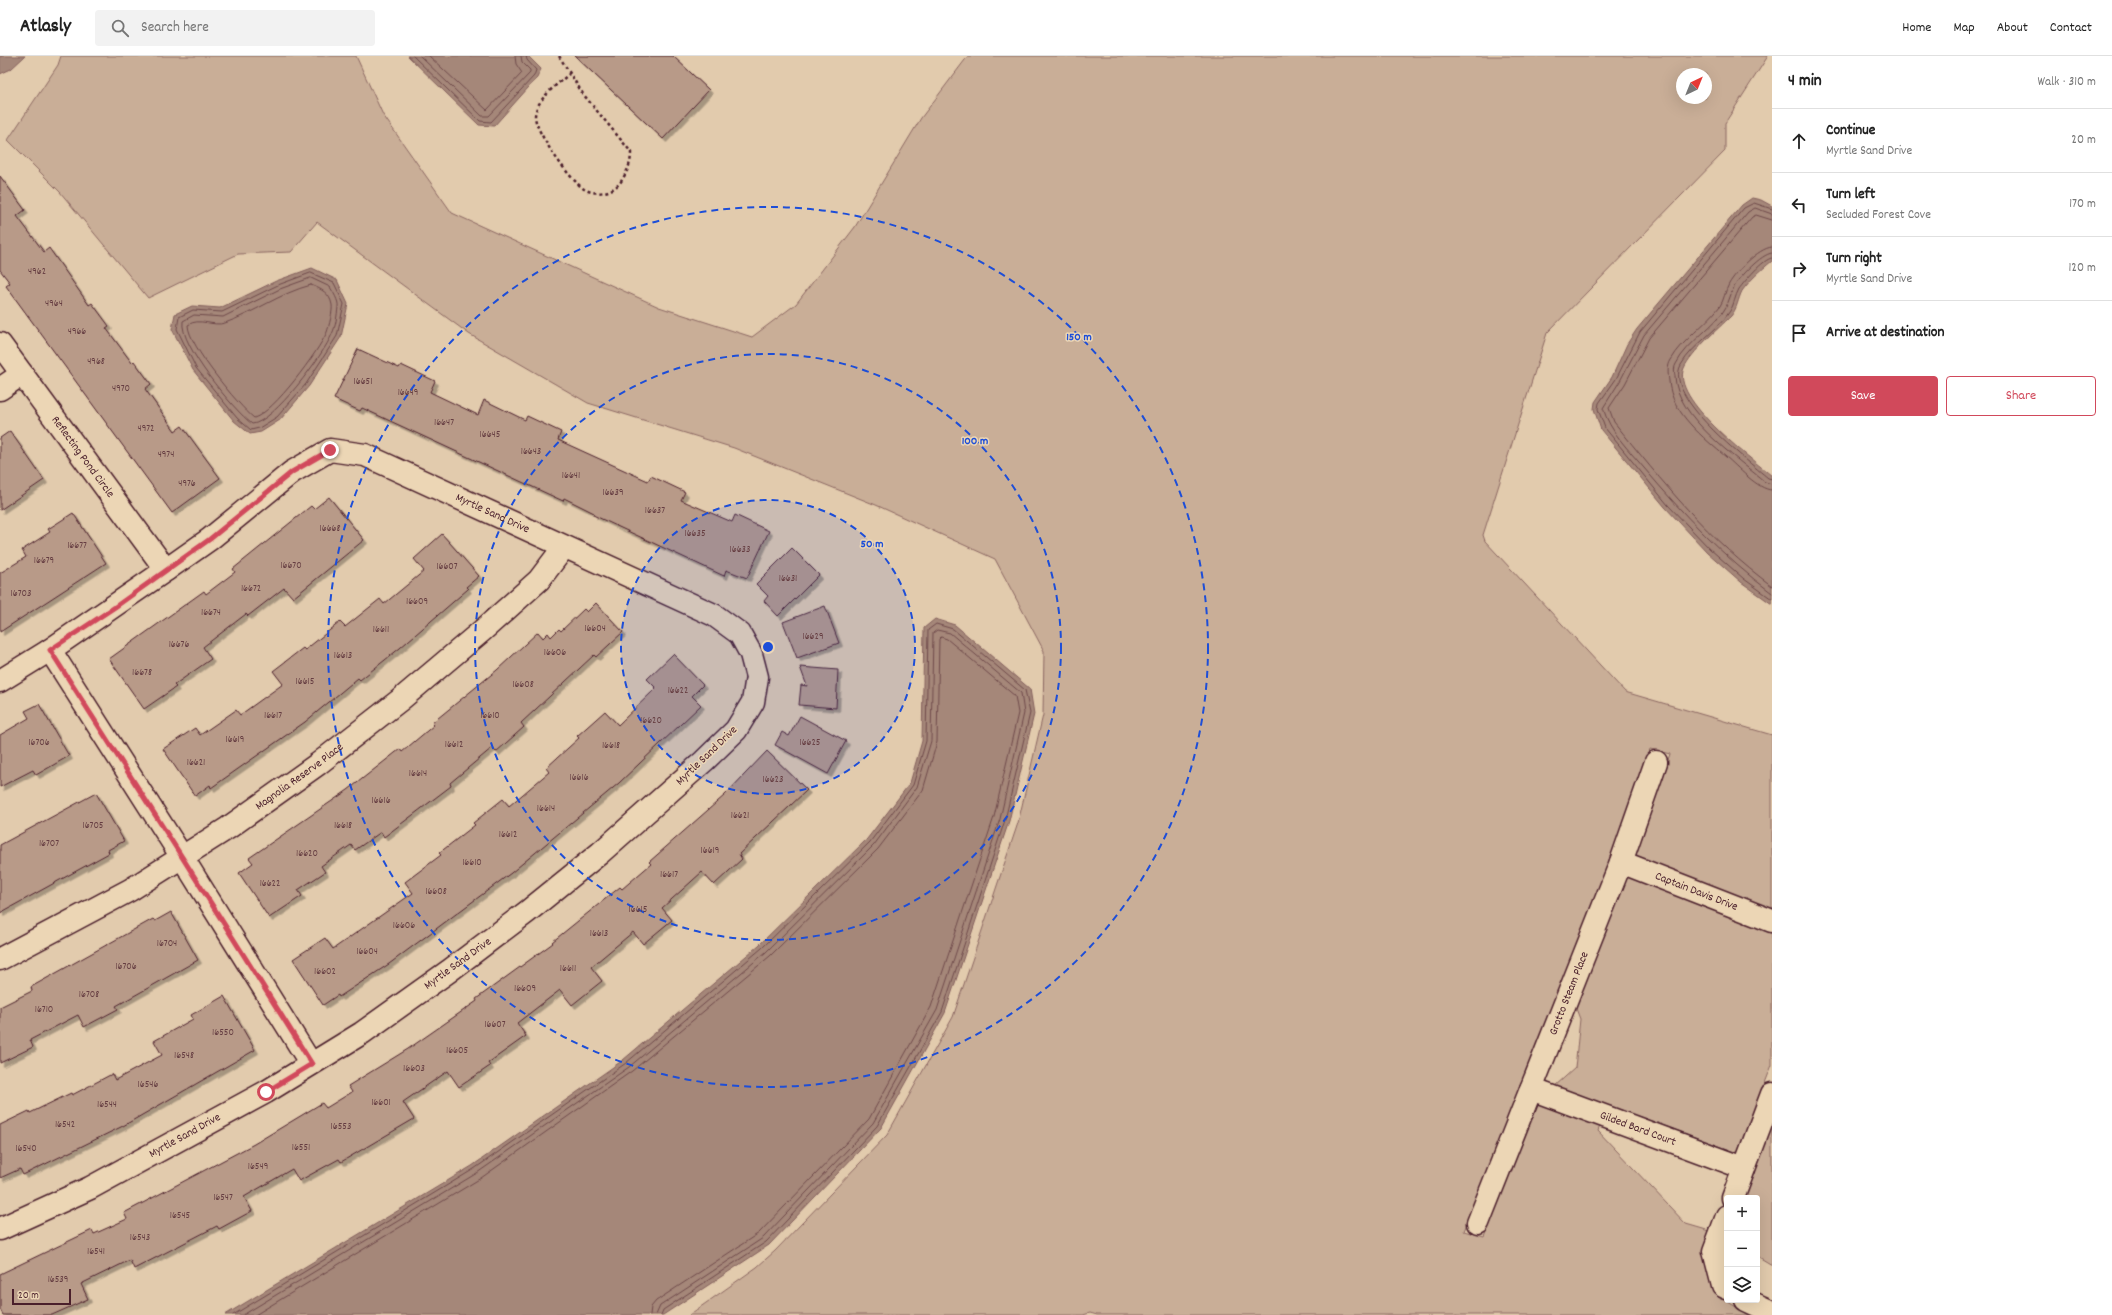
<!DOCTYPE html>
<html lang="en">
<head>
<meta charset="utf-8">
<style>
  body { margin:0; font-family:Dekko,sans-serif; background:#f2f2f2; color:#222 }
  .controls { position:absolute; right:12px; bottom:12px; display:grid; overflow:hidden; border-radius:4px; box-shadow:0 4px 16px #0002 }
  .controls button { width:36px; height:36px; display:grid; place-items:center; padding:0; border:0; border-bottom:1px solid #e0e0e0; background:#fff; color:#222; font:20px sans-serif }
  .compass { position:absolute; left:1676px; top:12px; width:36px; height:36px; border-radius:50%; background:#fff; box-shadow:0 4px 16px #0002; rotate:43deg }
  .scale { position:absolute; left:12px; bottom:10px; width:59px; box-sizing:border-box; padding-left:4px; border:2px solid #4a1f2b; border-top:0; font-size:11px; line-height:14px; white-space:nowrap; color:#4a1f2b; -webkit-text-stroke:3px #ecd6b5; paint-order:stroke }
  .stop { position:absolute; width:12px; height:12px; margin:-9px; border:3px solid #d1495b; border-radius:50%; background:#fff }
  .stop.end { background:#d1495b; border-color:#fff; box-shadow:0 1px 4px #0008 }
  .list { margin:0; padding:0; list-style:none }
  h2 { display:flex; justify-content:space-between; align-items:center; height:52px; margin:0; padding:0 16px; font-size:17px }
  h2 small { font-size:13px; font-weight:400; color:#767676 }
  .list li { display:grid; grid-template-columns:26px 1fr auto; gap:12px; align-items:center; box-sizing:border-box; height:64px; padding:0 16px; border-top:1px solid #e0e0e0 }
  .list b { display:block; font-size:15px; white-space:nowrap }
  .list p { margin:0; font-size:13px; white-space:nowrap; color:#767676 }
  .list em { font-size:13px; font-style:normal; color:#767676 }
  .actions { display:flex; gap:8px; padding:12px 16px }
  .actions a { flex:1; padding:9px 0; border:1px solid #d1495b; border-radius:4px; text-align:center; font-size:14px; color:#d1495b }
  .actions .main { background:#d1495b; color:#fff }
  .icon { flex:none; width:22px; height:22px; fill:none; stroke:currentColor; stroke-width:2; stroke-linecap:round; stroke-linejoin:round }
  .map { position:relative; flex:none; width:1772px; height:1259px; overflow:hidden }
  header { display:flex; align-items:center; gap:24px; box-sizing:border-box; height:56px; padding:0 20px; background:#fff; border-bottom:1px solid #e0e0e0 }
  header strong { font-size:19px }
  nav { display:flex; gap:22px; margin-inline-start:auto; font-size:14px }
  .search { width:280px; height:36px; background:#f2f2f2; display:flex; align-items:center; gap:10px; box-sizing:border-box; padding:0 14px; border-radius:4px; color:#767676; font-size:15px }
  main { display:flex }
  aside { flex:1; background:#fff }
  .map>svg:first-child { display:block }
  .green { fill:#c9ae97; stroke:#8a6661; fill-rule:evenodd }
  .water { fill:#a58779; stroke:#815d5a }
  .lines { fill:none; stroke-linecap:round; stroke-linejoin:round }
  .shore { stroke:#6e494a; stroke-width:1 }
  .building { fill:#b89a88; stroke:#4a1f2b; filter:url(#shadow) }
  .minor-casing { stroke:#4a1f2b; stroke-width:25 }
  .path { stroke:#4a1f2b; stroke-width:2.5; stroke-dasharray:3 3; stroke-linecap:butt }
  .minor { stroke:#ecd6b5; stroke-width:22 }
  .route { stroke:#d1495b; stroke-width:5 }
  .ring { fill:none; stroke:#1d4ed8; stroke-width:2; stroke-dasharray:7 5 }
  .labels { text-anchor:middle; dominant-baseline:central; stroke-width:3; stroke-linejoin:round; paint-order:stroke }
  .number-label { font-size:10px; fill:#663e42 }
  .street-label { font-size:12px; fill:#4a1f2b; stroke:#ecd6b5 }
  .centre { fill:#1d4ed8; stroke:#ecd6b5; stroke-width:2 }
  .ring-label { font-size:12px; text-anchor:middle; font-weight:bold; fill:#1d4ed8; stroke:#ecd6b5; stroke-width:3; stroke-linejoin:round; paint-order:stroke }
</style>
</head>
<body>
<header>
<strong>Atlasly</strong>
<div class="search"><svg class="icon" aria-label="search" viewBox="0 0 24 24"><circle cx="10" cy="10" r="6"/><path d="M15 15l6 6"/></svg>Search here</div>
<nav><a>Home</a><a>Map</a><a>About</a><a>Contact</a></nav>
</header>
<main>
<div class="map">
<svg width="1772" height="1259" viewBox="0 0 1772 1259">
  <defs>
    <filter id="shadow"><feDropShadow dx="3.5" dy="3.5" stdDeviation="0" flood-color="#0004"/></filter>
  </defs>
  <rect width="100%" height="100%" fill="#e2cbad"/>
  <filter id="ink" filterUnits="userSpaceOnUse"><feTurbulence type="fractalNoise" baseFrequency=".025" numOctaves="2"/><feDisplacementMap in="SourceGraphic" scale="8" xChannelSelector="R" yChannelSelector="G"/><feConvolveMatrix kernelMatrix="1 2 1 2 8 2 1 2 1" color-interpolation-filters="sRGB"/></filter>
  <g filter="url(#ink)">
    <path class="green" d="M 61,0 L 356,0 L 383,59 L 452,157 L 659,251 L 752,281 L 796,248 L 855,171 L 921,62 L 968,0 L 1768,0 L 1725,67 L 1725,95 L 1547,277 L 1483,479 L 1485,485 L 1625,636 L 1772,679 L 1772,853 L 1634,799 L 1670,698 L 1650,693 L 1608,812 L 1464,1175 L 1484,1181 L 1537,1047 L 1600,1070 L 1598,1075 L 1686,1168 L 1710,1175 L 1713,1234 L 1717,1239 L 1749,1259 L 1097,1259 L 1090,1257 L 1083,1259 L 689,1259 L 757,1211 L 775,1195 L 887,1079 L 953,961 L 1018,767 L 1043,659 L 1044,595 L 995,503 L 876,449 L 734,392 L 588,347 L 469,278 L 317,166 L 291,196 L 238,198 L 148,242 L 60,136 L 8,84 L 58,9 ZM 1682,18 L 1706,18 L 1706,42 L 1682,42 Z
      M 1627,820 L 1772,877 L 1772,1009 L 1738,1097 L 1555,1030 L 1575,1012 L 1580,963 L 1575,950 Z
      M 1772,1067 L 1772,1209 L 1757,1200 L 1757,1142 L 1744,1142 Z"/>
    <path class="water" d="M 0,0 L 25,0 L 11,13 L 0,18 Z
      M 408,0 L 528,0 L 541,13 L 537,22 L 494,70 L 479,69 Z
      M 1752,142 L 1761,144 L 1772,150 L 1772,205 C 1761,214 1750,224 1742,235 C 1738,243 1737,253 1731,260 C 1718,273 1691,296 1684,312 C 1670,343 1751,402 1772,420 L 1772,548 L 1741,526 L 1707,496 L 1665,451 L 1601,374 L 1594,353 L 1595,346 L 1612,321 L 1627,288 L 1637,273 L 1742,149 Z
      M 312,212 L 337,224 L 348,248 L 341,281 L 309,330 L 280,364 L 261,376 L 250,378 L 234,365 L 193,314 L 172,273 L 175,258 L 192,250 L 220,252 L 276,225 Z
      M 935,563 L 955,569 L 1030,633 L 1034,658 L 1009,765 L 945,957 L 881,1072 L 769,1189 L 663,1259 L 225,1259 L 472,1110 L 623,1004 L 759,889 L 867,783 L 910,727 L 922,685 L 924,572 Z"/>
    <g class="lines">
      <path class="shore" d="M 413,0 L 480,65 L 491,66 L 534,20 L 536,14 L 527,4 L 526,0
        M 420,0 L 482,60 L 489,60 L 530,17 L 530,14 L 522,6 L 521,0
        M 429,0 L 487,54 L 522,17 L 516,8 L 515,0
        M 1772,153 L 1754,147 L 1744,152 L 1640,276 L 1616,323 L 1599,347 L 1598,353 L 1605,372 L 1668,449 L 1710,493 L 1744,523 L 1772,543
        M 1772,158 L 1755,152 L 1748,156 L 1644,279 L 1620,325 L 1603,352 C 1610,376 1628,393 1644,412 C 1683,458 1723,501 1772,537
        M 1772,164 L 1756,159 L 1752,161 L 1649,282 L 1625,328 L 1609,352 L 1614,366 C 1662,426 1710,485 1772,530
        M 1772,191 C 1758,192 1736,216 1729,228 C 1725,235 1724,244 1720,250 C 1705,270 1683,283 1671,304 C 1667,310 1668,318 1669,325 C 1671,357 1704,382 1726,401 C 1737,410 1758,434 1772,434
        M 1772,197 C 1761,198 1740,221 1734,231 C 1731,237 1729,245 1726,251 C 1717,269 1687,286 1676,308 C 1674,311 1674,316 1675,320 C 1676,361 1736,401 1765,426 L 1772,428
        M 1772,202 C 1763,203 1745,225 1739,233 C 1735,240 1734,249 1730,255 C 1717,276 1693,288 1681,309 C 1663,341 1747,404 1768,422 L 1772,423
        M 311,217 L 334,227 L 344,248 L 337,280 L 306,328 L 277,361 L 259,372 L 251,374 L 237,362 L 196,312 L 177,273 L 179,261 L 193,254 L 222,256 L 278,229 Z
        M 311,222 L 330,231 C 333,236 339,245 338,251 C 337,259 336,270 332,278 C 324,298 273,367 252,368 C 233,353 179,289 183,265 L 194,259 L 223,261 L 280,233 Z
        M 311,229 C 321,233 330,237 332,249 C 333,255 329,270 327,276 C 318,296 274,356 254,362 C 238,349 188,289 188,269 C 199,261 213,271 225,267 C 254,257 280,237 311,229 Z
        M 233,1259 L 474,1113 L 626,1007 L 762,892 L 870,786 L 913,729 L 926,685 L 928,574 L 936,568 L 953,573 L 1025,634 L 1030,657 L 1005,764 L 942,956 L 877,1070 L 766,1186 L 663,1254 L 661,1259
        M 243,1259 L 477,1117 L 629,1011 L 766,896 L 874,789 L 917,731 L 931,685 L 933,577 L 937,574 L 950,577 L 1021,637 L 1024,657 L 1000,763 L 937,954 L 873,1067 L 763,1182 L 660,1250 L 656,1259
        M 255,1259 L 481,1122 L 632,1015 L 770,900 L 878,793 L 923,734 L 937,686 L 939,583 L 941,581 L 947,583 L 1015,640 L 1018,657 L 994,761 L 931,951 L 869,1063 L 759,1177 L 656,1245 L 651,1251 L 650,1259"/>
    </g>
    <path class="building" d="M 575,0 L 673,0 L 709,34 L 663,83 Z
      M 0,120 L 25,154 L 17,160 L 44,196 L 49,192 L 89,249 L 92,247 L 109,270 L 106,272 L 132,307 L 134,305 L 151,328 L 145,333 L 175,375 L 182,370 L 220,422 L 172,457 L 6,230 L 10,227 L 0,214 Z
      M 358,293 L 399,312 L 401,309 L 435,325 L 430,336 L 478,359 L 484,344 L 525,364 L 527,360 L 561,376 L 558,384 L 648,425 L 651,420 L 685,436 L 681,444 L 732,466 L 735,459 L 769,475 L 747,522 L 726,514 L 724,520 L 593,459 L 594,457 L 564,442 L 563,445 L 362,352 L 360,355 L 334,343 Z
      M 10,375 L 44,424 L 0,454 L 0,382 Z
      M 329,441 L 364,484 L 293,542 L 284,532 L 248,560 L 246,558 L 203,591 L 211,603 L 174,629 L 176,631 L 144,653 L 109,603 L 204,535 L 206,538 L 235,516 L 233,513 L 311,450 L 314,453 Z
      M 73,457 L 106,507 L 0,576 L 0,517 L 26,501 L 22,494 L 50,476 L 48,473 Z
      M 442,478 L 479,520 L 466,531 L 468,533 L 400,592 L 360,624 L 358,622 L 305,666 L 211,732 L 210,729 L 195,740 L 163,693 L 195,672 L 200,679 L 236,654 L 240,659 L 283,628 L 273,615 L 303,592 L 305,594 L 340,566 L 345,571 L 380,543 L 384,548 L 424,515 L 414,503 Z
      M 792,492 L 819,519 L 778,560 L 764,545 L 768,540 L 756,528 Z
      M 596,547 L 623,576 L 596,601 L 594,599 L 521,667 L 524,671 L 496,696 L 492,692 L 450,727 L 451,730 L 384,781 L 381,776 L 355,794 L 351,789 L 321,810 L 325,816 L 298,834 L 302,840 L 269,862 L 239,817 L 253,807 L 249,802 L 348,734 L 400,693 L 402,696 L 434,669 L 432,667 L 497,614 L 538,576 L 543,582 L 548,577 L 551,581 L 559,573 L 561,575 L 584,553 L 587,556 Z
      M 825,550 L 839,587 L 797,602 L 783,566 Z
      M 673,598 L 703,629 L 692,640 L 701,649 L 619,727 L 511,817 L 389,908 L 339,941 L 338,939 L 323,949 L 293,903 L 325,882 L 333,893 L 413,837 L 405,826 L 441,799 L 439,797 L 475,769 L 473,767 L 503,743 L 509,750 L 549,716 L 546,712 L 579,682 L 577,680 L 605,655 L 618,669 L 656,632 L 647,623 Z
      M 800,611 L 838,614 L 836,652 L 799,649 L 801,629 L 807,630 Z
      M 39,648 L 69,700 L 36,719 L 33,714 L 0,731 L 0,679 L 29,662 L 25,655 Z
      M 800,660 L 846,685 L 828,718 L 775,689 L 782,676 L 789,680 Z
      M 767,695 L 807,734 L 739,798 L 742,803 L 714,829 L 702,816 L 662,852 L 672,864 L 643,888 L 633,876 L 591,911 L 602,925 L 572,949 L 560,934 L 517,967 L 526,980 L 488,1007 L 490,1010 L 459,1031 L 448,1015 L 403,1046 L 414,1063 L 341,1106 L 339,1103 L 299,1125 L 292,1113 L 244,1141 L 252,1155 L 219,1173 L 217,1170 L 134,1213 L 130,1204 L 81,1228 L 88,1243 L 52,1259 L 3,1259 L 0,1253 L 0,1218 L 92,1174 L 94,1178 L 127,1163 L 124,1157 L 254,1088 L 322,1047 L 326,1052 L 352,1036 L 348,1030 L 408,993 L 477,945 L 476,943 L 553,887 L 552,886 L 620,831 L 622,833 L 651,808 L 649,806 L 725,739 Z
      M 96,737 L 124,785 L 108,794 L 109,797 L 0,857 L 0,789 Z
      M 171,856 L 198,904 L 116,950 L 118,953 L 84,971 L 78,959 L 30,984 L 33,991 L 0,1007 L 0,951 L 32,935 L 31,931 L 153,863 L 155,865 Z
      M 224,940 L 255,994 L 123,1070 L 23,1119 L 20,1113 L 0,1122 L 0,1069 L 29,1055 L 30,1057 L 71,1037 L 72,1039 L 112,1018 L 115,1024 L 162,999 L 154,985 L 193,963 L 191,959 Z"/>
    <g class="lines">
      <defs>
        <g id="minor">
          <path id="s1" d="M 0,288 L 166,514"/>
          <path d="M 0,333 L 22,318"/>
          <path d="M 50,594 L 182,801 L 311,1008"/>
          <path id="s2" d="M 0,625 L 50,594 L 166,514 L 210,483 L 292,416 L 330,394 L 365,399 L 714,559 L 740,578 L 751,598 L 757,621 L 753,646 L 736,674 L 704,705 L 600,797 L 527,856 L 449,915 L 362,977 L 266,1036 L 90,1132 L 0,1173"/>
          <path id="s3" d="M 1621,806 L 1772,865"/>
          <path id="s4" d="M 0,903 L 130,834 L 228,772 L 318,708 L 400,644 L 483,574 L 539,524 L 564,491"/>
          <path id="s5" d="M 1531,1033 L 1744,1112"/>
          <path d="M 1733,1142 L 1772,1038"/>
          <path d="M 1727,1160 L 1714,1195 L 1723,1230 L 1727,1232"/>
          <path id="s6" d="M 1478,1167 L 1621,806 L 1656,706"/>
          <path d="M 1746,1244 L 1772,1256"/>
        </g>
      </defs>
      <use href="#minor" class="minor-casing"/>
      <path class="path" d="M 559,0 L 583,38 L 631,96 C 631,107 628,114 622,124 C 614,137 596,140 584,133 C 570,124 535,76 535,60 C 536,43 558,28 569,18"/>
      <use href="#minor" class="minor"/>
    </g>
  </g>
  <g class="lines" filter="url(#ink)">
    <path class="route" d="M 266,1036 L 312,1008 L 182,801 L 50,594 L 115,551 L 210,483 L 292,416 L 330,394"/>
  </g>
  <circle cx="768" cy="591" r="147" fill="#1d4ed8" fill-opacity=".12"/>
  <g class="ring">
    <circle cx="768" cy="591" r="147"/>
    <circle cx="768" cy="591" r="293"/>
    <circle cx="768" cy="591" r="440"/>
  </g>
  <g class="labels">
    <g class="number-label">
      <text x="37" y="216">4962</text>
      <text x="54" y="248">4964</text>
      <text x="77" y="276">4966</text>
      <text x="96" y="306">4968</text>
      <text x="363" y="326">16651</text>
      <text x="121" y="333">4970</text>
      <text x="408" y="337">16649</text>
      <text x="444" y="367">16647</text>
      <text x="146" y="373">4972</text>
      <text x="490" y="379">16645</text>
      <text x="531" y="396">16643</text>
      <text x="166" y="399">4974</text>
      <text x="571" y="420">16641</text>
      <text x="187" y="428">4976</text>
      <text x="613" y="437">16639</text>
      <text x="655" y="455">16637</text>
      <text x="330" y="473">16668</text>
      <text x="695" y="478">16635</text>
      <text x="77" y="490">16677</text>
      <text x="740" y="494">16633</text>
      <text x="44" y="505">16679</text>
      <text x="291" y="510">16670</text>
      <text x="447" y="511">16607</text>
      <text x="788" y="523">16631</text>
      <text x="251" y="533">16672</text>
      <text x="21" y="538">16703</text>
      <text x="417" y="546">16609</text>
      <text x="211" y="557">16674</text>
      <text x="595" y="573">16604</text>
      <text x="381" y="574">16611</text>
      <text x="813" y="581">16629</text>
      <text x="179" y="589">16676</text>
      <text x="555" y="597">16606</text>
      <text x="343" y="600">16613</text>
      <text x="142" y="617">16678</text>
      <text x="305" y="626">16615</text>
      <text x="523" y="629">16608</text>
      <text x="678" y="635">16622</text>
      <text x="273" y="660">16617</text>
      <text x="490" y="660">16610</text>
      <text x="651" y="665">16620</text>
      <text x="235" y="684">16619</text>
      <text x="39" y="687">16706</text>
      <text x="810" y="687">16625</text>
      <text x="454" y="689">16612</text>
      <text x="611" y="690">16618</text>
      <text x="196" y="707">16621</text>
      <text x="418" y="718">16614</text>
      <text x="579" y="722">16616</text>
      <text x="773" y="724">16623</text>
      <text x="381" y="745">16616</text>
      <text x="546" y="753">16614</text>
      <text x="740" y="760">16621</text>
      <text x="93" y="770">16705</text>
      <text x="343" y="770">16618</text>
      <text x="508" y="779">16612</text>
      <text x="49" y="788">16707</text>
      <text x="710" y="795">16619</text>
      <text x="307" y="798">16620</text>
      <text x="472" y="807">16610</text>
      <text x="669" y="819">16617</text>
      <text x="270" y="828">16622</text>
      <text x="436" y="836">16608</text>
      <text x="638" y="854">16615</text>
      <text x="404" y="870">16606</text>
      <text x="599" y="878">16613</text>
      <text x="167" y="888">16704</text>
      <text x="367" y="896">16604</text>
      <text x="126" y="911">16706</text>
      <text x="568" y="913">16611</text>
      <text x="325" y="916">16602</text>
      <text x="525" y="933">16609</text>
      <text x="89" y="939">16708</text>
      <text x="44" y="954">16710</text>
      <text x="495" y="969">16607</text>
      <text x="223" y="977">16550</text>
      <text x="457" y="995">16605</text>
      <text x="184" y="1000">16548</text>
      <text x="414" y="1013">16603</text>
      <text x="148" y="1029">16546</text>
      <text x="381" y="1047">16601</text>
      <text x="107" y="1049">16544</text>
      <text x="65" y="1069">16542</text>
      <text x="341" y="1071">16553</text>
      <text x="301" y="1092">16551</text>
      <text x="26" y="1093">16540</text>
      <text x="258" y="1111">16549</text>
      <text x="223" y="1142">16547</text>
      <text x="180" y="1160">16545</text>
      <text x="140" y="1182">16543</text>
      <text x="96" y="1196">16541</text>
      <text x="58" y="1224">16539</text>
    </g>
    <g class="street-label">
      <text stroke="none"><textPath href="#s1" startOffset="140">Reflecting Pond Circle</textPath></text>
      <text stroke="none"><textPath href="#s2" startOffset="579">Myrtle Sand Drive</textPath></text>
      <text transform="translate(707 700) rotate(-44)">Myrtle Sand Drive</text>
      <text stroke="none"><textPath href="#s4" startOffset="351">Magnolia Reserve Place</textPath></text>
      <text stroke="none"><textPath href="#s3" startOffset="81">Captain Davis Drive</textPath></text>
      <text transform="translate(458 908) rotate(-36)">Myrtle Sand Drive</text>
      <text stroke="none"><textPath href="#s6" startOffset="247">Grotto Steam Place</textPath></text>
      <text stroke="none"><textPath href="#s5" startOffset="114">Gilded Bard Court</textPath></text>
      <text transform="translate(185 1080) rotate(-29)">Myrtle Sand Drive</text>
    </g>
  </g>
  <circle cx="768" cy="591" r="6" class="centre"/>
  <g class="ring-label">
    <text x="1079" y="284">150 m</text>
    <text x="975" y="388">100 m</text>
    <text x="872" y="491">50 m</text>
  </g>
</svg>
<div class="controls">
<button>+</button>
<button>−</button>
<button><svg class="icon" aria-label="layers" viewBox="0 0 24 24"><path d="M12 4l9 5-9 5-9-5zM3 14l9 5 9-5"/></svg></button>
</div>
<svg class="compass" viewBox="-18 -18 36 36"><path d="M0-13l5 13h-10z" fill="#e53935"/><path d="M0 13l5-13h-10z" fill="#767676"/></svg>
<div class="scale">20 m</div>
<div class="stop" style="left:266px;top:1036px"></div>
<div class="stop end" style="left:330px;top:394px"></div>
</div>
<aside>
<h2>4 min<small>Walk · 310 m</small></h2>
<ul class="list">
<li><svg class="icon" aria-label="ahead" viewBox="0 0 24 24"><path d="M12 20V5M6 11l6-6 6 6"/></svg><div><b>Continue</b><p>Myrtle Sand Drive</p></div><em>20 m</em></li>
<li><svg class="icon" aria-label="left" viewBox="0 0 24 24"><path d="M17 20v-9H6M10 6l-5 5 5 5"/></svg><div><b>Turn left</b><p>Secluded Forest Cove</p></div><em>170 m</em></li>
<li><svg class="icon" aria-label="right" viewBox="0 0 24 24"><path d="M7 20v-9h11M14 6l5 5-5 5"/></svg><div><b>Turn right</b><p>Myrtle Sand Drive</p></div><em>120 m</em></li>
<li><svg class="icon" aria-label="arrive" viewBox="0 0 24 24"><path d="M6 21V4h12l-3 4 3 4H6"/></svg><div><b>Arrive at destination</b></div></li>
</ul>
<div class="actions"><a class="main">Save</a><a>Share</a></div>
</aside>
</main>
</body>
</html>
